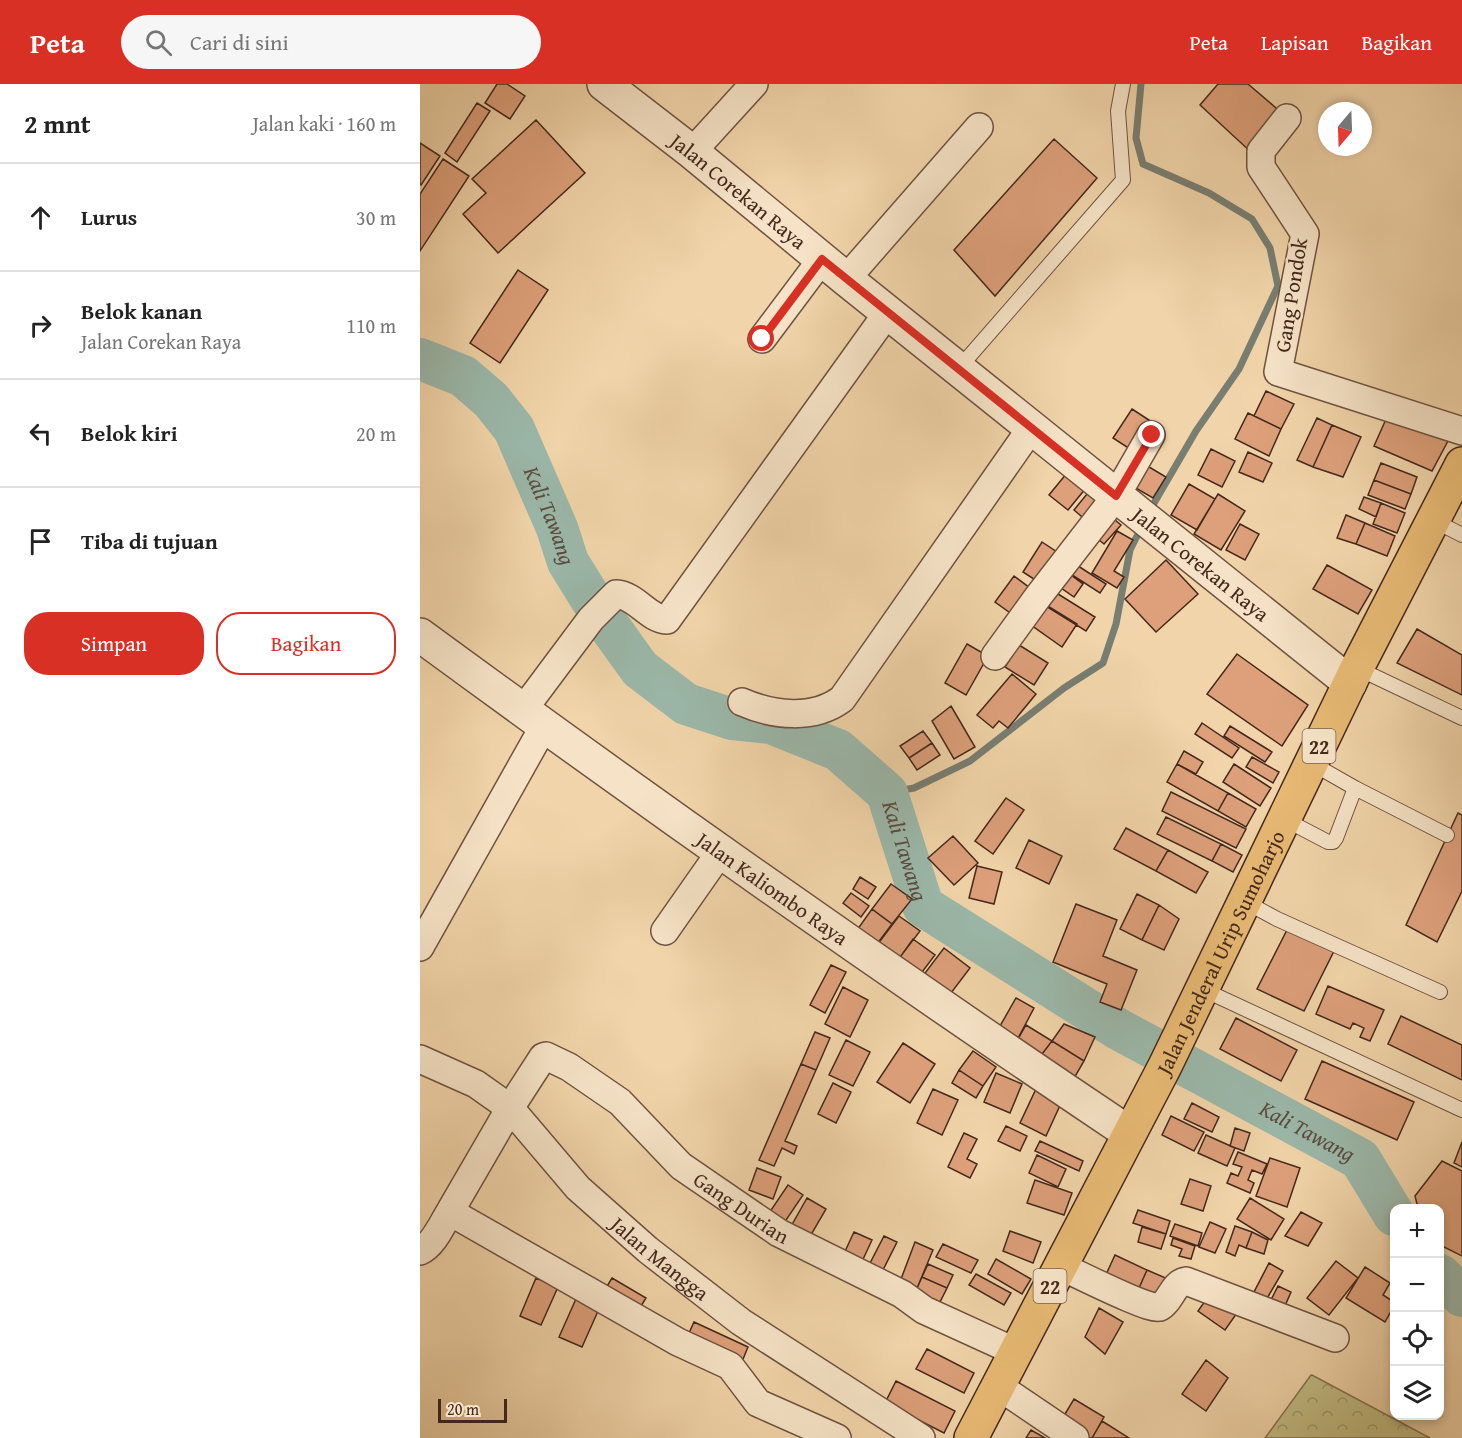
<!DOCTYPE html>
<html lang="id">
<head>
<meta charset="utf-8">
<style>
  body { margin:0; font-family:"Gentium Book Plus",serif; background:#f6f6f6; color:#222 }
  .controls { position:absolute; right:18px; bottom:18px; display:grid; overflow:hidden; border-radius:12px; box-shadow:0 3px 9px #0003 }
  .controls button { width:54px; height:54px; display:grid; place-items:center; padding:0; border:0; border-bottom:2px solid #e0e0e0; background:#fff; color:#222; font:30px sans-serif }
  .compass { position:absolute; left:898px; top:18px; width:54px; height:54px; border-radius:50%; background:#fff; box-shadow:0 3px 9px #0003; rotate:199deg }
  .scale { position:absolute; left:18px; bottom:15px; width:69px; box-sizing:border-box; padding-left:6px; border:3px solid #44281d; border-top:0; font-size:16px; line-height:21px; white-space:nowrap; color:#44281d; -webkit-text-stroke:4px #f6e3c7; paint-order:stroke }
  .stop { position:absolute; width:18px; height:18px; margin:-14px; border:4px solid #d93025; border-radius:50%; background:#fff }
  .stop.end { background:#d93025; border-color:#fff; box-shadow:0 2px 6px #0008 }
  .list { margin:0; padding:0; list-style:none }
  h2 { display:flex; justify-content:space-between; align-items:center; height:78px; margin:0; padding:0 24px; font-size:26px }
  h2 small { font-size:20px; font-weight:400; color:#767676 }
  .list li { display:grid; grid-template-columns:39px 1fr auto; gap:18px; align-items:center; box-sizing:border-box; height:108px; padding:0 24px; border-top:2px solid #e0e0e0 }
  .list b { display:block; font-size:22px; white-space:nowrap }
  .list p { margin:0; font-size:20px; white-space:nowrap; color:#767676 }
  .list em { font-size:20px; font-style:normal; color:#767676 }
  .actions { display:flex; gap:12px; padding:18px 24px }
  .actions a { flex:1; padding:14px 0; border:2px solid #d93025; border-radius:24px; text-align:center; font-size:21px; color:#d93025 }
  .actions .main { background:#d93025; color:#fff }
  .icon { flex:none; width:33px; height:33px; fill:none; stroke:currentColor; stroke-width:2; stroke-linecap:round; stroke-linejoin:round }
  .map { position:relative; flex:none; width:1042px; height:1354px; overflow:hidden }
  header { display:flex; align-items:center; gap:36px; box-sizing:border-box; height:84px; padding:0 30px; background:#d93025; color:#fff }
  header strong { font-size:28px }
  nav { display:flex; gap:33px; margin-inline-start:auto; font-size:21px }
  .search { width:420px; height:54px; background:#f6f6f6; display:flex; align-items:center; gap:15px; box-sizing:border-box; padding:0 21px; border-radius:33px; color:#767676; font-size:22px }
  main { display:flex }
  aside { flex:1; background:#fff }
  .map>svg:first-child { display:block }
  .forest { fill:url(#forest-crowns); stroke:#837250; stroke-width:1.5 }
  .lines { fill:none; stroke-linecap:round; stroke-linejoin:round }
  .stream { stroke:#787e72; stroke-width:7 }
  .river { stroke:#9bb8aa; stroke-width:42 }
  .building { fill:#dda07a; stroke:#44281d; stroke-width:1.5 }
  .service-casing { stroke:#6f5340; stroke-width:16 }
  .minor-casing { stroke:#6f5340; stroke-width:30 }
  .tertiary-casing { stroke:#6f5340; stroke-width:36 }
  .trunk-casing { stroke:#44281d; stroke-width:36 }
  .service { stroke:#f6e3c7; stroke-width:14 }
  .minor { stroke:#f6e3c7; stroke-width:27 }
  .tertiary { stroke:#f6e3c7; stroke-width:33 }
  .trunk { stroke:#e8ba74; stroke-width:33 }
  .route { stroke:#d93025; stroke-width:8 }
  .labels { text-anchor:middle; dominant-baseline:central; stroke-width:5; stroke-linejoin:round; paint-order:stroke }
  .shield { fill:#f6e3c7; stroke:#796050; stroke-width:1.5 }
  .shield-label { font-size:20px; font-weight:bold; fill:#44281d }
  .street-label { font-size:21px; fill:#44281d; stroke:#f6e3c7 }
  .water-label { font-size:22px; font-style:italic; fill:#5a4c40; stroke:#f6e3c7 }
</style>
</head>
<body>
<header>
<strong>Peta</strong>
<div class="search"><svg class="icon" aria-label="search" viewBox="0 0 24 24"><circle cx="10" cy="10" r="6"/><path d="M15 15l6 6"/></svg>Cari di sini</div>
<nav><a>Peta</a><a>Lapisan</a><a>Bagikan</a></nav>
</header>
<main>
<aside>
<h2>2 mnt<small>Jalan kaki · 160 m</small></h2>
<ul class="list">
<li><svg class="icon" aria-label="ahead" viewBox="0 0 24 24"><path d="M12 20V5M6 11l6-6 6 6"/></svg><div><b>Lurus</b></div><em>30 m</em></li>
<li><svg class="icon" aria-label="right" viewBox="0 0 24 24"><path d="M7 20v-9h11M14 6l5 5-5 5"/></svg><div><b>Belok kanan</b><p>Jalan Corekan Raya</p></div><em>110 m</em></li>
<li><svg class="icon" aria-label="left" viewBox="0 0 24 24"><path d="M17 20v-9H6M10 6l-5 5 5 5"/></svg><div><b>Belok kiri</b></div><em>20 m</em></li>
<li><svg class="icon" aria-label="arrive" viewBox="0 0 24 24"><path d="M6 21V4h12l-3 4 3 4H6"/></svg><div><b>Tiba di tujuan</b></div></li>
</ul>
<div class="actions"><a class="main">Simpan</a><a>Bagikan</a></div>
</aside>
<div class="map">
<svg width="1042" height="1354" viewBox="0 0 1042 1354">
  <defs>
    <pattern id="forest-crowns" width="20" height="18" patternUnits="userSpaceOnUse" patternTransform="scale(1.5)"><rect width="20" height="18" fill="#c2bb82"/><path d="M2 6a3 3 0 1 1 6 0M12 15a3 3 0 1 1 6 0" fill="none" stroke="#9f986a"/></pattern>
  </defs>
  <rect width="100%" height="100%" fill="#f1d4a9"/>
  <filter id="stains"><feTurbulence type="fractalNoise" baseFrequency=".00333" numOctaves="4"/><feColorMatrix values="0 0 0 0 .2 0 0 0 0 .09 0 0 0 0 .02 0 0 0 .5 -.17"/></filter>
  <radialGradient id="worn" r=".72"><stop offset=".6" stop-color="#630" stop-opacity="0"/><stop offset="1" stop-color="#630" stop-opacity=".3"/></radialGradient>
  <path class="forest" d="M 891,1291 L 892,1291 L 1010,1354 L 845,1354 Z"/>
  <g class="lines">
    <path class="stream" d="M 721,0 L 716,54 L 723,80 L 789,109 L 832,135 L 850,164 L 858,202 L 819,285 L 776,347 L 730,426
      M 467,709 L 494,704 L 550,677 L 644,604 L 683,579 L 696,540 L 710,466 L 721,444"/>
    <g class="river">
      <path id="s1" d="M 0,275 L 43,292 L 71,316 L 94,345 L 137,444 L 148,478 L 179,528 L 220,585 L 266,620 L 312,635 L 351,639 L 418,666 L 467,709 L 503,822 L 698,945 L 940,1075 L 974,1131"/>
      <path d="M 1020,1191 L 1042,1212"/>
    </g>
  </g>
  <path class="building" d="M 77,0 L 87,0 L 105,12 L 90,35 L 65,19 Z
    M 798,0 L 828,0 L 863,30 L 833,70 L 780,21 Z
    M 57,19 L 70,27 L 37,78 L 25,69 Z
    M 116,36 L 165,89 L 78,169 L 43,130 L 66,109 L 52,95 Z
    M 634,55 L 677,94 L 575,212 L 534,166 Z
    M 0,59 L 20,72 L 1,101 L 0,100 Z
    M 23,75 L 49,92 L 0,167 L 0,110 Z
    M 98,186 L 128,206 L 80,279 L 50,259 Z
    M 846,307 L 874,320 L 861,345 L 834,332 Z
    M 712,325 L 735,340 L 716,369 L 693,354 Z
    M 828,329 L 861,345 L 849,372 L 815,355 Z
    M 967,333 L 1028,357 L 1012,387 L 954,362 Z
    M 897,334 L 912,341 L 893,383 L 877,376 Z
    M 912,341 L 941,353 L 923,393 L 893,383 Z
    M 791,365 L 815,377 L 802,403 L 778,391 Z
    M 828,368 L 852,379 L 843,398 L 819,388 Z
    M 719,377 L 746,393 L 733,414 L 707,399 Z
    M 961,379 L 997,393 L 991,410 L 954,396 Z
    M 647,389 L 666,404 L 648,426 L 629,411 Z
    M 954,396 L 991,410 L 985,425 L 948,411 Z
    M 769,400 L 795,415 L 777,446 L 751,431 Z
    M 671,405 L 685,417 L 668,438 L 654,426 Z
    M 798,410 L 825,427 L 801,466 L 774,450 Z
    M 944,413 L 961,419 L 956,433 L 939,425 Z
    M 961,419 L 985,429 L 977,449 L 953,440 Z
    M 688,430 L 701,441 L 684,460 L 671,449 Z
    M 926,431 L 945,439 L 936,460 L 917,454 Z
    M 945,439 L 975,452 L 967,472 L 936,460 Z
    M 820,440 L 839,450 L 825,476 L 806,466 Z
    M 697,447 L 713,456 L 694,487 L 704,493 L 697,504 L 672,489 Z
    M 622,458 L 643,472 L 623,501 L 603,488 Z
    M 746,476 L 778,510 L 736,548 L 705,515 Z
    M 652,478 L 686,500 L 680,509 L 646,487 Z
    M 907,481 L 952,506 L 938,530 L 893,505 Z
    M 644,486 L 663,500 L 654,513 L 634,499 Z
    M 594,492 L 614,507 L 596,533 L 575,518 Z
    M 630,505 L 675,533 L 666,547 L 621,519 Z
    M 626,521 L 657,540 L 642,563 L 611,541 Z
    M 997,545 L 1042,571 L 1042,611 L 977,579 Z
    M 547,560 L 568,572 L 546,611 L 525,599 Z
    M 599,561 L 628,579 L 614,601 L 585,583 Z
    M 817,570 L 888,621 L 862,662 L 787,610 Z
    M 592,590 L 616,610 L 588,644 L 579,637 L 573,644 L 557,631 Z
    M 531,622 L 555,663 L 534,675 L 512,637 Z
    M 782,639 L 819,664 L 812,674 L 775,650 Z
    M 810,642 L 852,668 L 845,678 L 804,652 Z
    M 503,647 L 512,659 L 489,674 L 480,662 Z
    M 512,659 L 520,671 L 497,686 L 489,674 Z
    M 764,667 L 783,678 L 776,690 L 757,680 Z
    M 832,673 L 859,688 L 853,699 L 826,683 Z
    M 757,680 L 808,709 L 798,727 L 747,698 Z
    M 814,680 L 851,704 L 840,722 L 803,698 Z
    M 751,708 L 826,745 L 816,764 L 742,727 Z
    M 808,709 L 836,725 L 826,743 L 798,727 Z
    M 586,714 L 604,726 L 573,770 L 555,757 Z
    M 1038,729 L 1042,731 L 1042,807 L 1017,858 L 986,841 Z
    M 746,733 L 801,760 L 792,777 L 737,750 Z
    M 706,744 L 748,766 L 736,787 L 694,765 Z
    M 533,752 L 558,779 L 534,801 L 508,774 Z
    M 609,756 L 642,772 L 629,800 L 596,784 Z
    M 801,760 L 822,771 L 813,788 L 792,777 Z
    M 748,766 L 788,788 L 776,809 L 736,787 Z
    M 557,782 L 582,788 L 574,820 L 549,814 Z
    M 440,793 L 456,803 L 448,815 L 433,805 Z
    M 471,800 L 492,815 L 472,840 L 452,825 Z
    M 431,809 L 449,822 L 441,833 L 423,819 Z
    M 717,810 L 739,821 L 722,856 L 700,845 Z
    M 656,820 L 697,836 L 683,872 L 717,886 L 701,926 L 680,918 L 687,900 L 633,878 Z
    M 739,821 L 759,835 L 744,866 L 722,856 Z
    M 452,825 L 472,840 L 457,860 L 437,846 Z
    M 479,832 L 500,847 L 474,881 L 454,865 Z
    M 869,842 L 916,863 L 884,927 L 837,905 Z
    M 493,855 L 515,871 L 499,892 L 478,876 Z
    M 524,864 L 550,884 L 528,913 L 502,893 Z
    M 411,881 L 426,888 L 405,929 L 390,921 Z
    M 908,902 L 964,926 L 950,957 L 940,953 L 944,944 L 933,939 L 930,945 L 896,930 Z
    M 423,903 L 448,916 L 430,953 L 405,940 Z
    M 596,914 L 614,924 L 594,962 L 576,949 Z
    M 981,932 L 1042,961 L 1042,996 L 968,960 Z
    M 816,934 L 877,966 L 861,997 L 800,965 Z
    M 644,940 L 675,953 L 664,977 L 632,957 Z
    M 606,941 L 632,957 L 619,974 L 594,962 Z
    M 395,948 L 410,954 L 396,986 L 381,980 Z
    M 426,956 L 450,968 L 433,1002 L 409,991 Z
    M 632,957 L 664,977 L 653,996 L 619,974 Z
    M 483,959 L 515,980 L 490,1019 L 457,998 Z
    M 553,967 L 576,983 L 563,1002 L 539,986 Z
    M 902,977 L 994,1018 L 977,1056 L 885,1015 Z
    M 381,980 L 396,986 L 365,1057 L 377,1062 L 374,1070 L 362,1064 L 354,1082 L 339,1076 Z
    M 539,986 L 563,1002 L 556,1014 L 532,999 Z
    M 576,989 L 602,1000 L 590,1029 L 564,1018 Z
    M 413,999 L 431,1008 L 416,1039 L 398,1030 Z
    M 513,1005 L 538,1016 L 522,1051 L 497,1039 Z
    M 616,1005 L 642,1017 L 626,1052 L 600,1039 Z
    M 772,1019 L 799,1033 L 792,1048 L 764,1035 Z
    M 751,1032 L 784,1048 L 774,1067 L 742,1051 Z
    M 586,1042 L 607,1052 L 600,1067 L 578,1057 Z
    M 815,1044 L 830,1049 L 824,1067 L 810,1062 Z
    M 544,1049 L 557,1055 L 547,1075 L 557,1080 L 550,1094 L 528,1083 Z
    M 786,1051 L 815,1064 L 807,1082 L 778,1069 Z
    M 620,1057 L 663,1077 L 659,1087 L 615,1067 Z
    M 1042,1058 L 1042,1083 L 1034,1079 Z
    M 818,1068 L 847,1080 L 842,1090 L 832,1086 L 828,1096 L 834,1099 L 830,1109 L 807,1099 L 811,1089 L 818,1092 L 822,1083 L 813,1080 Z
    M 617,1071 L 646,1085 L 638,1103 L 609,1089 Z
    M 850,1074 L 880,1084 L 867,1123 L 836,1112 Z
    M 1022,1077 L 1042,1087 L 1042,1172 L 1020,1161 L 1020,1124 L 998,1124 L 995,1112 Z
    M 337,1084 L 361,1093 L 353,1115 L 329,1106 Z
    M 770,1095 L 791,1102 L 783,1127 L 761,1120 Z
    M 615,1096 L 652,1109 L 644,1131 L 607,1119 Z
    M 368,1101 L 383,1111 L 362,1142 L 347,1132 Z
    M 387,1114 L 406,1125 L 388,1156 L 369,1146 Z
    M 830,1114 L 864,1135 L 851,1156 L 817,1135 Z
    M 718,1126 L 750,1137 L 746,1150 L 713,1139 Z
    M 881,1128 L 902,1139 L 888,1162 L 865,1152 Z
    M 790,1138 L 806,1145 L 795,1169 L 779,1163 Z
    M 755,1140 L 782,1149 L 778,1162 L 750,1152 Z
    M 815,1142 L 832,1148 L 826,1164 L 819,1161 L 815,1172 L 806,1168 Z
    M 722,1143 L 746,1150 L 741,1165 L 718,1158 Z
    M 590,1147 L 621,1158 L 613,1179 L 583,1167 Z
    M 434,1148 L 452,1156 L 438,1186 L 420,1178 Z
    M 832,1148 L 848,1156 L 844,1170 L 826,1164 Z
    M 464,1152 L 477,1158 L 459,1194 L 446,1187 Z
    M 753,1154 L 775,1162 L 771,1175 L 759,1172 L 762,1165 L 751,1161 Z
    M 495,1158 L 513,1166 L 495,1209 L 478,1203 Z
    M 523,1160 L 558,1176 L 551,1189 L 516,1173 Z
    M 695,1171 L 727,1186 L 715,1213 L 683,1197 Z
    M 576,1175 L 611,1195 L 602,1210 L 568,1190 Z
    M 916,1177 L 938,1194 L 909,1231 L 887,1214 Z
    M 849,1179 L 863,1187 L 846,1216 L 833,1210 Z
    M 508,1180 L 533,1191 L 527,1204 L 502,1193 Z
    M 945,1183 L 970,1199 L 963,1211 L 974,1218 L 974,1222 L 965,1238 L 926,1214 Z
    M 727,1186 L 755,1198 L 740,1222 L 715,1213 Z
    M 556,1190 L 591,1209 L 584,1221 L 549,1201 Z
    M 502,1193 L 527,1204 L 519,1220 L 495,1209 Z
    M 116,1194 L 138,1203 L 121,1241 L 100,1232 Z
    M 192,1194 L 226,1214 L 215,1232 L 181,1212 Z
    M 858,1202 L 871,1208 L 864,1224 L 850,1218 Z
    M 160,1206 L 183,1216 L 162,1263 L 139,1253 Z
    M 790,1210 L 817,1229 L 805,1246 L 778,1227 Z
    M 679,1224 L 703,1238 L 685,1270 L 665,1253 Z
    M 274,1238 L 328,1263 L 319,1285 L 264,1260 Z
    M 507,1265 L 554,1289 L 544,1309 L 496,1285 Z
    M 786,1276 L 808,1294 L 786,1327 L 762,1310 Z
    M 476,1297 L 535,1327 L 524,1349 L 465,1319 Z
    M 654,1315 L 684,1333 L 672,1354 L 663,1354 L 639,1340 Z
    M 682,1337 L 709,1354 L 672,1354 Z
    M 611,1346 L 625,1354 L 606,1354 Z"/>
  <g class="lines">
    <defs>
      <path id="service" d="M 539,284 L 703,96 L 698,27 L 703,0
        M 1013,436 L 1042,451
        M 937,584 L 1042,634
        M 935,704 L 1027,751
        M 864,735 L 908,758 L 913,758 L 916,754 L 935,704 L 891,679
        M 824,817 L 857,835 L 1020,908
        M 782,905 L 1042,1026"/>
      <g id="minor">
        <path d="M 867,34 L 841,67 L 841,83 L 885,150 L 858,288 L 1042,347"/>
        <path d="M 272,68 L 334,0"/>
        <path d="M 426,195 L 559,43"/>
        <path d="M 342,255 L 402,175"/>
        <path d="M 575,572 L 617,514 L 696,412 L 731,351"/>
        <path d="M 322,618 C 354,632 394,636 422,615 L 612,343"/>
        <path d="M 103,626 L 171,535 L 196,510 C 216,511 228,535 247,536 L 468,228"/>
        <path d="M 245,847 L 301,767"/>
        <path d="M 0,863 L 124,642"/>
        <path id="s2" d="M 0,975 L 56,1000 L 90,1024 L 158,1104 L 228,1166 L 321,1238 L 501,1354"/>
        <path d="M 0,1167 C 14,1161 23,1138 31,1126"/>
        <path d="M 640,1182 C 654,1188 732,1228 740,1223 C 751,1217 753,1199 766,1197 L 915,1254"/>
        <path d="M 578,1302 L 655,1354"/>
        <path id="s3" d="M 417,1354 L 338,1319 L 310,1282 L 258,1258 L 32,1129 L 32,1124 L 90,1024 L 123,973 L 126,972 L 149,983 L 200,1018 L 261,1082 L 359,1149 L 482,1210 L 504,1226 L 596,1268"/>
      </g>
      <g id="tertiary">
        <path id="s4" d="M 184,0 L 272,68 L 426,195 L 930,599"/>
        <path id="s5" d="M 0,551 C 233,722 469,888 709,1049"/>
      </g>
      <g id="trunk">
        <path id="s6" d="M 551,1354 L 745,982 L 937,584 L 1042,380"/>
      </g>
    </defs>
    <use href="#service" class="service-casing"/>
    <use href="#minor" class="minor-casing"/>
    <use href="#tertiary" class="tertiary-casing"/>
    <use href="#trunk" class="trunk-casing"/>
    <use href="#service" class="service"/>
    <use href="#minor" class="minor"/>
    <use href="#tertiary" class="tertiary"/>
    <use href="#trunk" class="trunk"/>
  </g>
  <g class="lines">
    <path class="route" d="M 342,255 L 402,175 L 696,412 L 732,351"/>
  </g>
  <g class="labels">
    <g class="shield">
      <rect x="882.5" y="645" width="33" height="34" rx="4.5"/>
      <rect x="613.5" y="1185" width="33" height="34" rx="4.5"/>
    </g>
    <g class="shield-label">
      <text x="899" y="662">22</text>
      <text x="630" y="1202">22</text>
    </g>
    <g class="street-label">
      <text stroke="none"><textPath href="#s4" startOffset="172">Jalan Corekan Raya</textPath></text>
      <text transform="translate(871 211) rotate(-81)">Gang Pondok</text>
      <text stroke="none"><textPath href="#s4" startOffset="766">Jalan Corekan Raya</textPath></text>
      <text stroke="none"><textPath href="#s5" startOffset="434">Jalan Kaliombo Raya</textPath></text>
      <text stroke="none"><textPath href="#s6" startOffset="546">Jalan Jenderal Urip Sumoharjo</textPath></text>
      <text stroke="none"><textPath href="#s3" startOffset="884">Gang Durian</textPath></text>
      <text stroke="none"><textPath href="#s2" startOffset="316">Jalan Mangga</textPath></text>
    </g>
    <g class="water-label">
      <text stroke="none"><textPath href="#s1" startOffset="214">Kali Tawang</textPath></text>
      <text stroke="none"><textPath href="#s1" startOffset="736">Kali Tawang</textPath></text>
      <text stroke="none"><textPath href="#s1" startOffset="1240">Kali Tawang</textPath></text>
    </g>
  </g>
  <rect width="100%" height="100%" filter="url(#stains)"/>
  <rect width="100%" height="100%" fill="url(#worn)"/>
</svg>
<div class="controls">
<button>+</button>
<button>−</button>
<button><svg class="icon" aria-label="locate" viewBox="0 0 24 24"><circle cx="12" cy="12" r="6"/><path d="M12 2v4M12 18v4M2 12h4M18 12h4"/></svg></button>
<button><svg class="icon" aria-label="layers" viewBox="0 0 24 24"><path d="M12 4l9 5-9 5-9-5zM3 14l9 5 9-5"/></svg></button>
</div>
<svg class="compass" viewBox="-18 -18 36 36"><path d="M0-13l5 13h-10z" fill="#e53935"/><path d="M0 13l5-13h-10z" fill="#767676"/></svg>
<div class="scale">20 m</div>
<div class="stop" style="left:342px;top:255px"></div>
<div class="stop end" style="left:732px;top:351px"></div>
</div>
</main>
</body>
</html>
